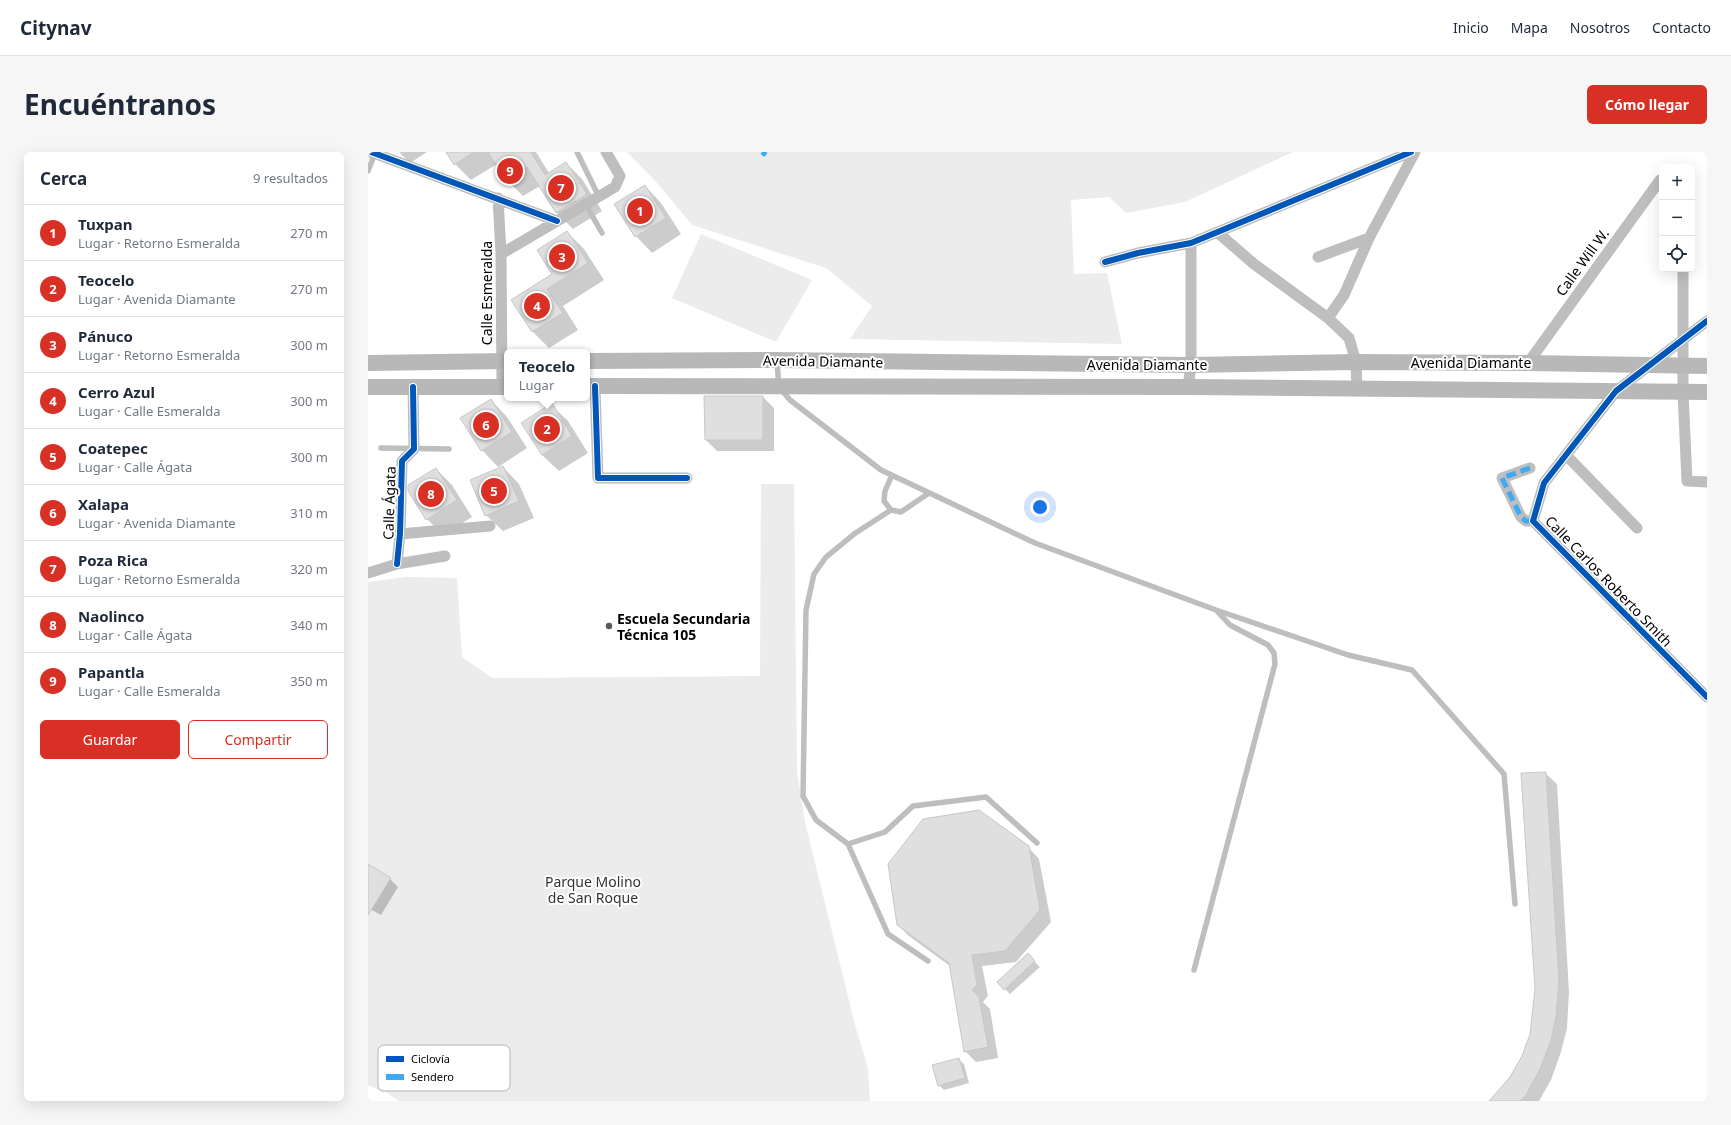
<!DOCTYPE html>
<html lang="es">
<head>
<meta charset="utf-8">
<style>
  body { margin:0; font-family:"Noto Sans",sans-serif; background:#f6f6f7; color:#1f2937 }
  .controls { position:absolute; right:12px; top:12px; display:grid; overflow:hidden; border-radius:6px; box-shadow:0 4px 16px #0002 }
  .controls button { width:36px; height:36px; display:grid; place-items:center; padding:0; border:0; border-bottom:1px solid #e0e1e3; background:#fff; color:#1f2937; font:20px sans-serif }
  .you { position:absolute; left:672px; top:355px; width:14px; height:14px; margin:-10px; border:3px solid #fff; border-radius:50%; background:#1a73e8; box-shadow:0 0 0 6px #1a73e833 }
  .badge { display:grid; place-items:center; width:26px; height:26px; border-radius:50%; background:#d93025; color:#fff; font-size:13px; font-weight:700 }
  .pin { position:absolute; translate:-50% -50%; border:2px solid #fff; box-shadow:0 1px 4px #0006 }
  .popup { position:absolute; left:136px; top:197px; width:86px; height:52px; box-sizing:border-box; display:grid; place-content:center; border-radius:6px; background:#fff; filter:drop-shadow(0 1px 3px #0005); font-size:13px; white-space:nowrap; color:#747a83 }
  .popup b { font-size:15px; color:#1f2937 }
  .popup::after { content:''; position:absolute; left:50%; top:100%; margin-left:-8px; border:8px solid transparent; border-top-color:#fff }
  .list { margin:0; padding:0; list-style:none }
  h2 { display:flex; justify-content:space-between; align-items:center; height:52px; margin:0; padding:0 16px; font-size:17px }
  h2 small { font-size:13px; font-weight:400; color:#747a83 }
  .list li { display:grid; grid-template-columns:26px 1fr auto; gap:12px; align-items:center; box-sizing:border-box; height:56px; padding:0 16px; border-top:1px solid #e0e1e3 }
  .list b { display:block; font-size:15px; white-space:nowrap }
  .list p { margin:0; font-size:13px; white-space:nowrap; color:#747a83 }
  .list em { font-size:13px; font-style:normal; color:#747a83 }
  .actions { display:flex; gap:8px; padding:12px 16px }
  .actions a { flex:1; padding:9px 0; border:1px solid #d93025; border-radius:6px; text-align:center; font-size:14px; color:#d93025 }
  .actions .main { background:#d93025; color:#fff }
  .icon { flex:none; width:22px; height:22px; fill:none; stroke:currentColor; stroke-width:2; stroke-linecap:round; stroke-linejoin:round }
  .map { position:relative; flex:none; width:1339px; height:949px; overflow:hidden; border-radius:6px }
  header { display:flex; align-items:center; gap:24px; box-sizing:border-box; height:56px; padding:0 20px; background:#fff; border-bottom:1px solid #e0e1e3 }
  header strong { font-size:19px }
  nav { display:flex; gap:22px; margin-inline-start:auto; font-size:14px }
  .intro { display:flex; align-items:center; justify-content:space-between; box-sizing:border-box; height:96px; padding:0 24px }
  h1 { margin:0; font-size:28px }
  .button { padding:10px 18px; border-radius:6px; background:#d93025; color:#fff; font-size:14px; font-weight:700 }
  main { display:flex; gap:24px; padding:0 24px }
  aside { flex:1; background:#fff; border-radius:6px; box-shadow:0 4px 16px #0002 }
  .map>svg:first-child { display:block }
  .green { fill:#ececec }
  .shadow { fill:#0003 }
  .building { fill:#dfdfdf; stroke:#c7c7c7 }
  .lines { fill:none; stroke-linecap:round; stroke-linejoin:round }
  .lane { stroke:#bebebe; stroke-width:5.5 }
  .street { stroke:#bebebe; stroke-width:11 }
  .secondary { stroke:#b8b8b8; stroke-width:16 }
  .quiet { stroke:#3fa9f5; stroke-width:5; stroke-dasharray:10 5; stroke-linecap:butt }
  .cycleway-casing { stroke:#fff; stroke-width:8 }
  .cycleway { stroke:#0057b8; stroke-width:6 }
  .poi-dot { fill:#595959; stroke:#fff; stroke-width:1.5 }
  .labels { text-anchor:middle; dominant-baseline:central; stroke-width:4; stroke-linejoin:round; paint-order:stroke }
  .street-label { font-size:14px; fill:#000; stroke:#fff }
  .poi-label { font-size:14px; font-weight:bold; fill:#000; stroke:#fff; text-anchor:start }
  .park-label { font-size:14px; fill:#333; stroke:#fff }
  .key { fill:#fff; stroke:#b2b2b2; stroke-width:1 }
  .key-label { font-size:11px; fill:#000 }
</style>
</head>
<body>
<header>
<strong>Citynav</strong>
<nav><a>Inicio</a><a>Mapa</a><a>Nosotros</a><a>Contacto</a></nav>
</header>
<div class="intro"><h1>Encuéntranos</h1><a class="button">Cómo llegar</a></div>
<main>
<aside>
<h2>Cerca<small>9 resultados</small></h2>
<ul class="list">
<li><span class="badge">1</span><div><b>Tuxpan</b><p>Lugar · Retorno Esmeralda</p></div><em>270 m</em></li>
<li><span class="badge">2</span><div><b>Teocelo</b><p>Lugar · Avenida Diamante</p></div><em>270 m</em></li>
<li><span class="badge">3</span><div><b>Pánuco</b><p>Lugar · Retorno Esmeralda</p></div><em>300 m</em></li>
<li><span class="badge">4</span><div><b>Cerro Azul</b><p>Lugar · Calle Esmeralda</p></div><em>300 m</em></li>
<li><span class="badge">5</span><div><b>Coatepec</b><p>Lugar · Calle Ágata</p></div><em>300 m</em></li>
<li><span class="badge">6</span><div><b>Xalapa</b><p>Lugar · Avenida Diamante</p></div><em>310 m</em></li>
<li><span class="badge">7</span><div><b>Poza Rica</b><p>Lugar · Retorno Esmeralda</p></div><em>320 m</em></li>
<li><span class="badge">8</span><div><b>Naolinco</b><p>Lugar · Calle Ágata</p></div><em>340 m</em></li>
<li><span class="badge">9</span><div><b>Papantla</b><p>Lugar · Calle Esmeralda</p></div><em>350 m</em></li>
</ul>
<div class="actions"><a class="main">Guardar</a><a>Compartir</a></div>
</aside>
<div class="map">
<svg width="1339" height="949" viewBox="0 0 1339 949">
  <rect width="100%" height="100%" fill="#fff"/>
  <path class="green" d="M 259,0 L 925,0 L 817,50 L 758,61 L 741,45 L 703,48 L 706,122 L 739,121 L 754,192 L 482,187 L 504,154 L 458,116 L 324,73 L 290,32 Z
    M 333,82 L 444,128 L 408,190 L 304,146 Z
    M 393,332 L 426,332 L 429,619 L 437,670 L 487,873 L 500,916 L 502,949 L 31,949 L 16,939 L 16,941 L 0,933 L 0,430 L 38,425 L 89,426 L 94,505 L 124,526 L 392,524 Z"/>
  <path class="shadow" d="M 31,0 L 59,0 L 42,11 Z
    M 79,0 L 168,0 L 181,21 L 198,11 L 214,27 L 234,59 L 205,77 L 189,61 L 172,34 L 155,44 L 139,28 L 129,12 L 103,28 L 87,12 Z
    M 277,34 L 293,51 L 313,82 L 284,101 L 268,84 Z
    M 199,80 L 216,97 L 236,128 L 195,154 L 210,178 L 181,196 L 165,180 L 145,148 L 185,122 Z
    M 395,245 L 406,256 L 406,299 L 349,299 L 338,288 Z
    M 123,248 L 139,265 L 159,296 L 130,315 L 114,298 Z
    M 183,253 L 200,269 L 220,301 L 191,319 L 174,303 Z
    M 135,315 L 151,332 L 166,366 L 135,379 L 118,363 Z
    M 68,317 L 84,333 L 104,365 L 75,383 L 59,367 Z
    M 1177,621 L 1189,632 L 1201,840 L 1199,876 L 1193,900 L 1183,928 L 1171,949 L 1128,949 L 1155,905 L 1163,882 L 1168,837 Z
    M 660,695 L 671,707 L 683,770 L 648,810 L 614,814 L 620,844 L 615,850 L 622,857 L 630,906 L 608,910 L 597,899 L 582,814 L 541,784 L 530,773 Z
    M 0,719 L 22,727 L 30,735 L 13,763 L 0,756 Z
    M 660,803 L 672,815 L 642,842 L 630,830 Z
    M 590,907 L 596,912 L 601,931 L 576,938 L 571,933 Z"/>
  <path class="building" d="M 78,0 L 106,0 L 86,13 Z
    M 120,0 L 163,0 L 177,23 L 198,10 L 219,42 L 188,61 L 159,15 L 138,28 Z
    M 277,33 L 298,66 L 267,85 L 246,52 Z
    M 199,79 L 220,111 L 179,137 L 195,161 L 164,180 L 143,148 L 184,122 L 169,98 Z
    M 336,244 L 395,244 L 395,288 L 337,288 Z
    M 123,247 L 144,280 L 113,299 L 92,266 Z
    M 184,251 L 204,284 L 174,303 L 153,271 Z
    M 135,314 L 151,349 L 117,364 L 102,328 Z
    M 68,316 L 89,348 L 58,368 L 40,339 L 40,333 Z
    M 1178,620 L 1191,828 L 1188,864 L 1183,888 L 1172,917 L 1158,943 L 1152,949 L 1121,949 L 1142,925 L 1154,904 L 1162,882 L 1167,837 L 1153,621 Z
    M 611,658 L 661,694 L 672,758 L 637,799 L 604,803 L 609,833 L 604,838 L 611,845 L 620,895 L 596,900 L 581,811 L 529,773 L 520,712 L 555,667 Z
    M 0,712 L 23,726 L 0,763 Z
    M 660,801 L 667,809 L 636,838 L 629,830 Z
    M 591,906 L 597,926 L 570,934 L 564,913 Z"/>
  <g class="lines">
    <path class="lane" d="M 209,0 L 231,45
      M 0,19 L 7,1
      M 218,53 L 234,81
      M 409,210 L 411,235 L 422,248 L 513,318 L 667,391 L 848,458 L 980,503 L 1044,518 L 1136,622 L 1147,752
      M 13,296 L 81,297
      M 524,323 L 517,339 L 516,349 L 523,358 L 533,360 L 561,341
      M 523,358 L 486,382 L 458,405 L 446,422 L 438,458 L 435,644 L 448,668 L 480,692 L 520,782 L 560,809
      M 480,692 L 517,680 L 545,654 L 618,645 L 669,691
      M 826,818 L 907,512 L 906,501 L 900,493 L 862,473 L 849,459"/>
    <path class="street" d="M 3,0 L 189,69
      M 130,46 L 133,102 L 134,235
      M 849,80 L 886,112 L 960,166 L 981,186 L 988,210 L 989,237
      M 133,102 L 247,35 L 252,24 L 238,0
      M 950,105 L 1001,86
      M 737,110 L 770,101 L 823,91 L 1043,0
      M 1315,117 L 1315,240 L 1319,329 L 1339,330
      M 960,166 L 976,143 L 1001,86 L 1047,0
      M 1160,211 L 1292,28 L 1294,28
      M 227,234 L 230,326 L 319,326
      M 820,235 L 823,213 L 823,91
      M 1198,303 L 1269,376
      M 1162,316 L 1134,326 L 1153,365 L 1158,369 L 1165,369
      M 1165,369 L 1176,331 L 1248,239 L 1339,169
      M 1165,369 L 1339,545
      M 32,382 L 122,374
      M 29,412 L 32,382 L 34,309 L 46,297 L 45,235
      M 0,421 L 29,412 L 77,404"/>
    <path class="secondary" d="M 219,209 L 409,208 L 823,213 L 988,210 L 1160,211 L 1339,214
      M 0,211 L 139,209
      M 219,234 L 820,235 L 1339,240
      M 0,235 L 139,235"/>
    <path class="quiet" d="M 394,0 L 398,3
      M 1162,316 L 1134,326 L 1153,365 L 1158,369 L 1165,369"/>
    <defs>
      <path id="cycleway" d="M 3,0 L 189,69
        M 737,110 L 770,101 L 823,91 L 1043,0
        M 1339,169 L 1248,239 L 1176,331 L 1165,369 L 1339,545
        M 227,234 L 230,326 L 319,326
        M 29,412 L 32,382 L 34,309 L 46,297 L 45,235"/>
    </defs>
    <use href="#cycleway" class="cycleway-casing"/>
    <use href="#cycleway" class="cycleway"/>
  </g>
  <circle class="poi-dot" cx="241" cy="474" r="4"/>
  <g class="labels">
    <g class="street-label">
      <text transform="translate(1214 110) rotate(-54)">Calle Will W.</text>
      <text transform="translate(118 141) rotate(-90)">Calle Esmeralda</text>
      <text transform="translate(455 209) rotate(1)">Avenida Diamante</text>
      <text x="1103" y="210">Avenida Diamante</text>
      <text x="779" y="212">Avenida Diamante</text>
      <text transform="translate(21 351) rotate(-88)">Calle Ágata</text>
      <text transform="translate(1241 429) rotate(46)">Calle Carlos Roberto Smith</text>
    </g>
    <g class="poi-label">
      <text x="249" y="466">Escuela Secundaria<tspan x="249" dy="16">Técnica 105</tspan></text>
    </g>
    <g class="park-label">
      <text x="225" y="729">Parque Molino<tspan x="225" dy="16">de San Roque</tspan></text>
    </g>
  </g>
  <rect x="10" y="893" width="132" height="46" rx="6" class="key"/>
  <rect x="18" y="904" width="18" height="6" fill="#0057b8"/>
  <rect x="18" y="922" width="18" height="6" fill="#3fa9f5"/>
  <g class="key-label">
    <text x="43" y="911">Ciclovía</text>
    <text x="43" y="929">Sendero</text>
  </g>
</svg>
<div class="controls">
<button>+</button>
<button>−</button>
<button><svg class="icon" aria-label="locate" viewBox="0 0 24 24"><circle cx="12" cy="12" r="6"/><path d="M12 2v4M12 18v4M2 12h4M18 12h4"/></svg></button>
</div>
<div class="you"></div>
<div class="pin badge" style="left:272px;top:59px">1</div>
<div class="pin badge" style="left:179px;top:277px">2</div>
<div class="popup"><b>Teocelo</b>Lugar</div>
<div class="pin badge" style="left:194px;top:105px">3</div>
<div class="pin badge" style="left:169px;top:154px">4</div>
<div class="pin badge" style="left:126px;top:339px">5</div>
<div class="pin badge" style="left:118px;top:273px">6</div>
<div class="pin badge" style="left:193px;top:36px">7</div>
<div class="pin badge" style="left:63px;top:342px">8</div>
<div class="pin badge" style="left:142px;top:19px">9</div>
</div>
</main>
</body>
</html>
